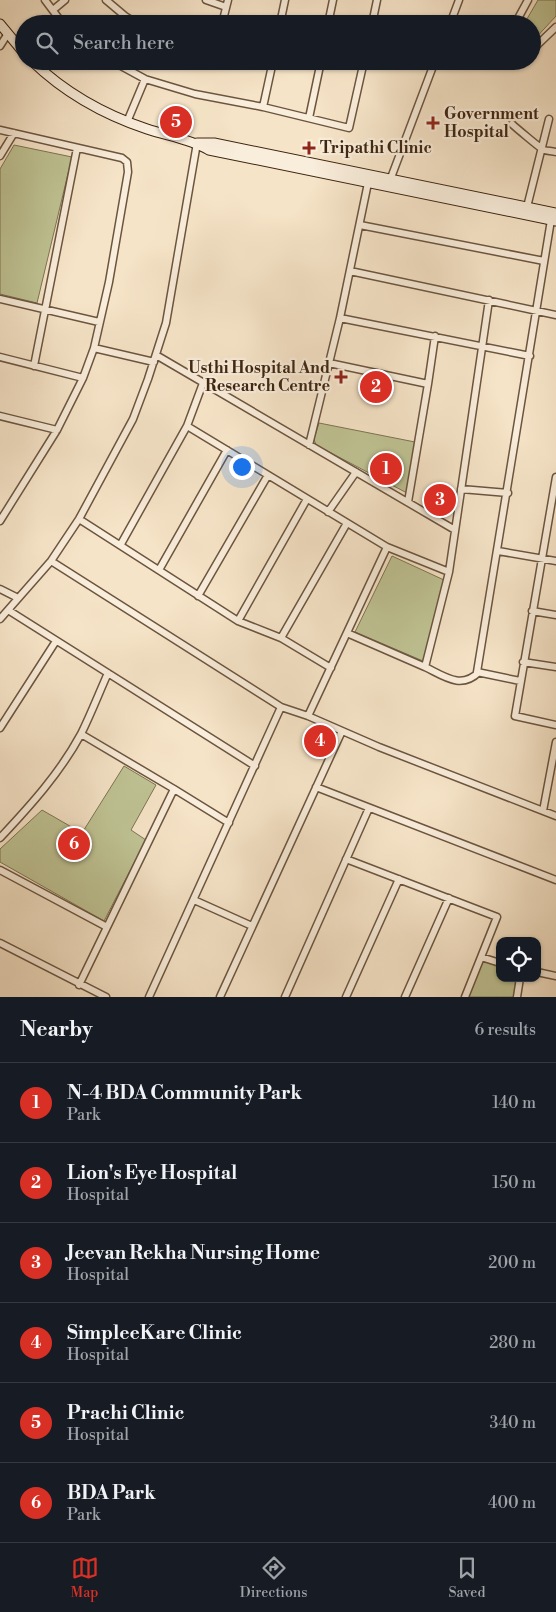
<!DOCTYPE html>
<html lang="en">
<head>
<meta charset="utf-8">
<style>
  body { margin:0; font-family:"Libre Bodoni",serif; background:#20242c; color:#f1f3f6 }
  .controls { position:absolute; right:15px; bottom:15px; display:grid; overflow:hidden; border-radius:10px; box-shadow:0 1px 4px #0004 }
  .controls button { width:45px; height:45px; display:grid; place-items:center; padding:0; border:0; border-bottom:1px solid #363941; background:#171b24; color:#f1f3f6; font:25px sans-serif }
  .you { position:absolute; left:241px; top:466px; width:18px; height:18px; margin:-12px; border:4px solid #fff; border-radius:50%; background:#1a73e8; box-shadow:0 0 0 8px #1a73e833 }
  .badge { display:grid; place-items:center; width:32px; height:32px; border-radius:50%; background:#d93025; color:#fff; font-size:16px; font-weight:700 }
  .pin { position:absolute; translate:-50% -50%; border:2px solid #fff; box-shadow:0 1px 5px #0006 }
  .list { margin:0; padding:0; list-style:none }
  h2 { display:flex; justify-content:space-between; align-items:center; height:65px; margin:0; padding:0 20px; font-size:21px }
  h2 small { font-size:16px; font-weight:400; color:#9ea1a6 }
  .list li { display:grid; grid-template-columns:32px 1fr auto; gap:15px; align-items:center; box-sizing:border-box; height:80px; padding:0 20px; border-top:1px solid #363941 }
  .list b { display:block; font-size:19px; white-space:nowrap }
  .list p { margin:0; font-size:16px; white-space:nowrap; color:#9ea1a6 }
  .list em { font-size:16px; font-style:normal; color:#9ea1a6 }
  .icon { flex:none; width:28px; height:28px; fill:none; stroke:currentColor; stroke-width:2; stroke-linecap:round; stroke-linejoin:round }
  .map { position:relative; flex:none; width:556px; height:997px; overflow:hidden }
  .search { position:absolute; background:#171b24; box-shadow:0 1px 4px #0004; left:15px; right:15px; top:15px; height:55px; display:flex; align-items:center; gap:12px; box-sizing:border-box; padding:0 18px; border-radius:28px; color:#9ea1a6; font-size:19px }
  .sheet { height:545px; background:#171b24 }
  nav { display:flex; justify-content:space-around; align-items:center; box-sizing:border-box; height:70px; border-top:1px solid #363941; background:#171b24; font-size:14px; color:#9ea1a6 }
  nav a { display:grid; justify-items:center; gap:2px }
  nav .on { color:#d93025 }
  .map>svg:first-child { display:block }
  .green { fill:#bfc394; stroke:#7e7452 }
  .lines { fill:none; stroke-linecap:round; stroke-linejoin:round }
  .street-casing { stroke:#6c553f; stroke-width:9 }
  .secondary-casing { stroke:#3e2511; stroke-width:11 }
  .street { stroke:#f9eddb; stroke-width:6 }
  .secondary { stroke:#f9eddb; stroke-width:9 }
  .poi-dot { fill:#8f2418; stroke:#f9eddb; stroke-width:2 }
  .labels { text-anchor:middle; dominant-baseline:central; stroke-width:4.5; stroke-linejoin:round; paint-order:stroke }
  .poi-label { font-size:16px; font-weight:bold; fill:#3e2511; stroke:#f9eddb; text-anchor:start }
</style>
</head>
<body>
<div class="map">
<svg width="556" height="997" viewBox="0 0 556 997">
  <rect width="100%" height="100%" fill="#f6e4c8"/>
  <filter id="stains"><feTurbulence type="fractalNoise" baseFrequency=".004" numOctaves="4"/><feColorMatrix values="0 0 0 0 .2 0 0 0 0 .09 0 0 0 0 .02 0 0 0 .5 -.17"/></filter>
  <radialGradient id="worn" r=".72"><stop offset=".6" stop-color="#630" stop-opacity="0"/><stop offset="1" stop-color="#630" stop-opacity=".3"/></radialGradient>
  <path class="green" d="M 538,0 L 556,0 L 556,16 L 532,42 L 532,24 L 524,24 Z
    M 14,145 L 72,157 L 37,303 L 0,294 L 0,169 Z
    M 319,423 L 415,442 L 407,493 L 316,445 L 314,439 Z
    M 392,556 L 444,580 L 423,661 L 355,632 Z
    M 124,766 L 156,785 L 131,830 L 146,840 L 104,921 L 0,862 L 0,849 L 42,810 L 82,833 Z
    M 481,957 L 500,963 L 500,978 L 520,978 L 517,997 L 465,997 Z"/>
  <g class="lines">
    <defs>
      <path id="street" d="M 45,0 L 63,24
        M 106,0 L 125,16 L 138,24
        M 206,0 L 226,7
        M 53,10 L 65,0
        M 452,18 L 463,24
        M 222,24 L 228,0
        M 280,24 L 285,0
        M 328,24 L 333,0
        M 372,24 L 377,0
        M 450,24 L 459,0
        M 515,24 L 528,0
        M 0,46 L 7,35
        M 532,50 L 556,27
        M 112,61 L 145,79 L 195,94 L 263,107 L 349,128 L 364,61
        M 263,107 L 273,61
        M 309,118 L 321,61
        M 127,122 L 145,79
        M 512,124 C 514,126 541,149 544,150 C 547,151 552,151 556,152
        M 0,130 L 122,158 L 127,162 L 128,172 L 109,282 L 94,348 L 154,362
        M 0,156 L 14,133
        M 389,183 L 435,61
        M 527,207 L 549,119
        M 360,225 L 544,261
        M 350,271 L 556,315
        M 0,299 L 99,322
        M 489,300 L 449,572 L 387,547 L 308,716 L 379,747 L 556,816
        M 340,318 L 530,356
        M 156,355 L 455,530
        M 0,357 L 83,378 L 94,348
        M 329,363 L 428,384 L 435,336
        M 34,366 L 77,148
        M 0,416 L 57,430
        M 187,426 L 387,547
        M 309,445 L 340,318 L 368,183
        M 556,477 L 515,716 L 556,725
        M 461,489 L 508,493
        M 408,502 L 428,384
        M 328,512 L 356,472
        M 79,519 L 238,621 L 281,638 L 331,668
        M 0,521 L 57,430 L 83,378
        M 121,544 L 187,426 L 203,383
        M 498,551 L 556,561
        M 51,561 L 281,707 L 308,716
        M 159,570 L 227,450
        M 0,589 L 18,598
        M 198,596 L 268,475
        M 8,610 L 255,766
        M 532,611 L 556,615
        M 0,619 L 51,561 L 79,519 L 133,419 L 148,379 L 166,323 L 197,143
        M 238,621 L 307,499
        M 347,633 L 425,667 L 449,572
        M 281,638 L 347,523
        M 523,662 L 556,667
        M 425,667 C 444,676 461,690 479,672
        M 520,681 L 477,672 L 551,220
        M 0,728 L 56,641
        M 81,734 L 174,789
        M 316,787 L 556,880
        M 543,811 L 556,742
        M 0,838 C 30,806 60,773 81,734 C 91,714 99,693 108,673
        M 346,859 L 497,917 L 465,997
        M 0,870 L 107,927
        M 194,900 L 252,926
        M 0,943 L 106,997
        M 481,957 L 500,963
        M 537,972 L 556,976
        M 79,985 L 174,789 L 229,823
        M 149,997 L 281,707
        M 220,997 L 342,731
        M 285,997 L 369,808
        M 346,997 L 399,879
        M 405,997 L 449,898
        M 517,997 L 520,978"/>
      <path id="secondary" d="M 0,24 L 24,53
        M 32,61 C 64,92 105,115 147,129 C 168,136 190,139 209,150 L 556,221
        M 197,143 L 214,143 L 556,213"/>
    </defs>
    <use href="#street" class="street-casing"/>
    <use href="#secondary" class="secondary-casing"/>
    <use href="#street" class="street"/>
    <use href="#secondary" class="secondary"/>
  </g>
  <g class="poi-dot">
    <path d="M430.5 115.5h5v5h5v5h-5v5h-5v-5h-5v-5h5z"/>
    <path d="M306.5 140.5h5v5h5v5h-5v5h-5v-5h-5v-5h5z"/>
    <path d="M338.5 369.5h5v5h5v5h-5v5h-5v-5h-5v-5h5z"/>
  </g>
  <g class="labels">
    <g class="poi-label">
      <text x="444" y="114">Government<tspan x="444" dy="18">Hospital</tspan></text>
      <text x="320" y="148">Tripathi Clinic</text>
      <text x="330" y="368" text-anchor="end">Usthi Hospital And<tspan x="330" dy="18">Research Centre</tspan></text>
    </g>
  </g>
  <rect width="100%" height="100%" filter="url(#stains)"/>
  <rect width="100%" height="100%" fill="url(#worn)"/>
</svg>
<div class="controls">
<button><svg class="icon" aria-label="locate" viewBox="0 0 24 24"><circle cx="12" cy="12" r="6"/><path d="M12 2v4M12 18v4M2 12h4M18 12h4"/></svg></button>
</div>
<div class="you"></div>
<div class="pin badge" style="left:386px;top:469px">1</div>
<div class="pin badge" style="left:376px;top:387px">2</div>
<div class="pin badge" style="left:440px;top:500px">3</div>
<div class="pin badge" style="left:320px;top:741px">4</div>
<div class="pin badge" style="left:176px;top:122px">5</div>
<div class="pin badge" style="left:74px;top:844px">6</div>
<div class="search"><svg class="icon" aria-label="search" viewBox="0 0 24 24"><circle cx="10" cy="10" r="6"/><path d="M15 15l6 6"/></svg>Search here</div>
</div>
<section class="sheet">
<h2>Nearby<small>6 results</small></h2>
<ul class="list">
<li><span class="badge">1</span><div><b>N-4 BDA Community Park</b><p>Park</p></div><em>140 m</em></li>
<li><span class="badge">2</span><div><b>Lion's Eye Hospital</b><p>Hospital</p></div><em>150 m</em></li>
<li><span class="badge">3</span><div><b>Jeevan Rekha Nursing Home</b><p>Hospital</p></div><em>200 m</em></li>
<li><span class="badge">4</span><div><b>SimpleeKare Clinic</b><p>Hospital</p></div><em>280 m</em></li>
<li><span class="badge">5</span><div><b>Prachi Clinic</b><p>Hospital</p></div><em>340 m</em></li>
<li><span class="badge">6</span><div><b>BDA Park</b><p>Park</p></div><em>400 m</em></li>
</ul>
</section>
<nav>
<a class="on"><svg class="icon" aria-label="map" viewBox="0 0 24 24"><path d="M3 6l6-2 6 2 6-2v14l-6 2-6-2-6 2zM9 4v14M15 6v14"/></svg>Map</a>
<a><svg class="icon" aria-label="directions" viewBox="0 0 24 24"><path d="M12 3l9 9-9 9-9-9zM9 14v-3h6M13 9l2 2-2 2"/></svg>Directions</a>
<a><svg class="icon" aria-label="saved" viewBox="0 0 24 24"><path d="M7 4h10v16l-5-4-5 4z"/></svg>Saved</a>
</nav>
</body>
</html>
